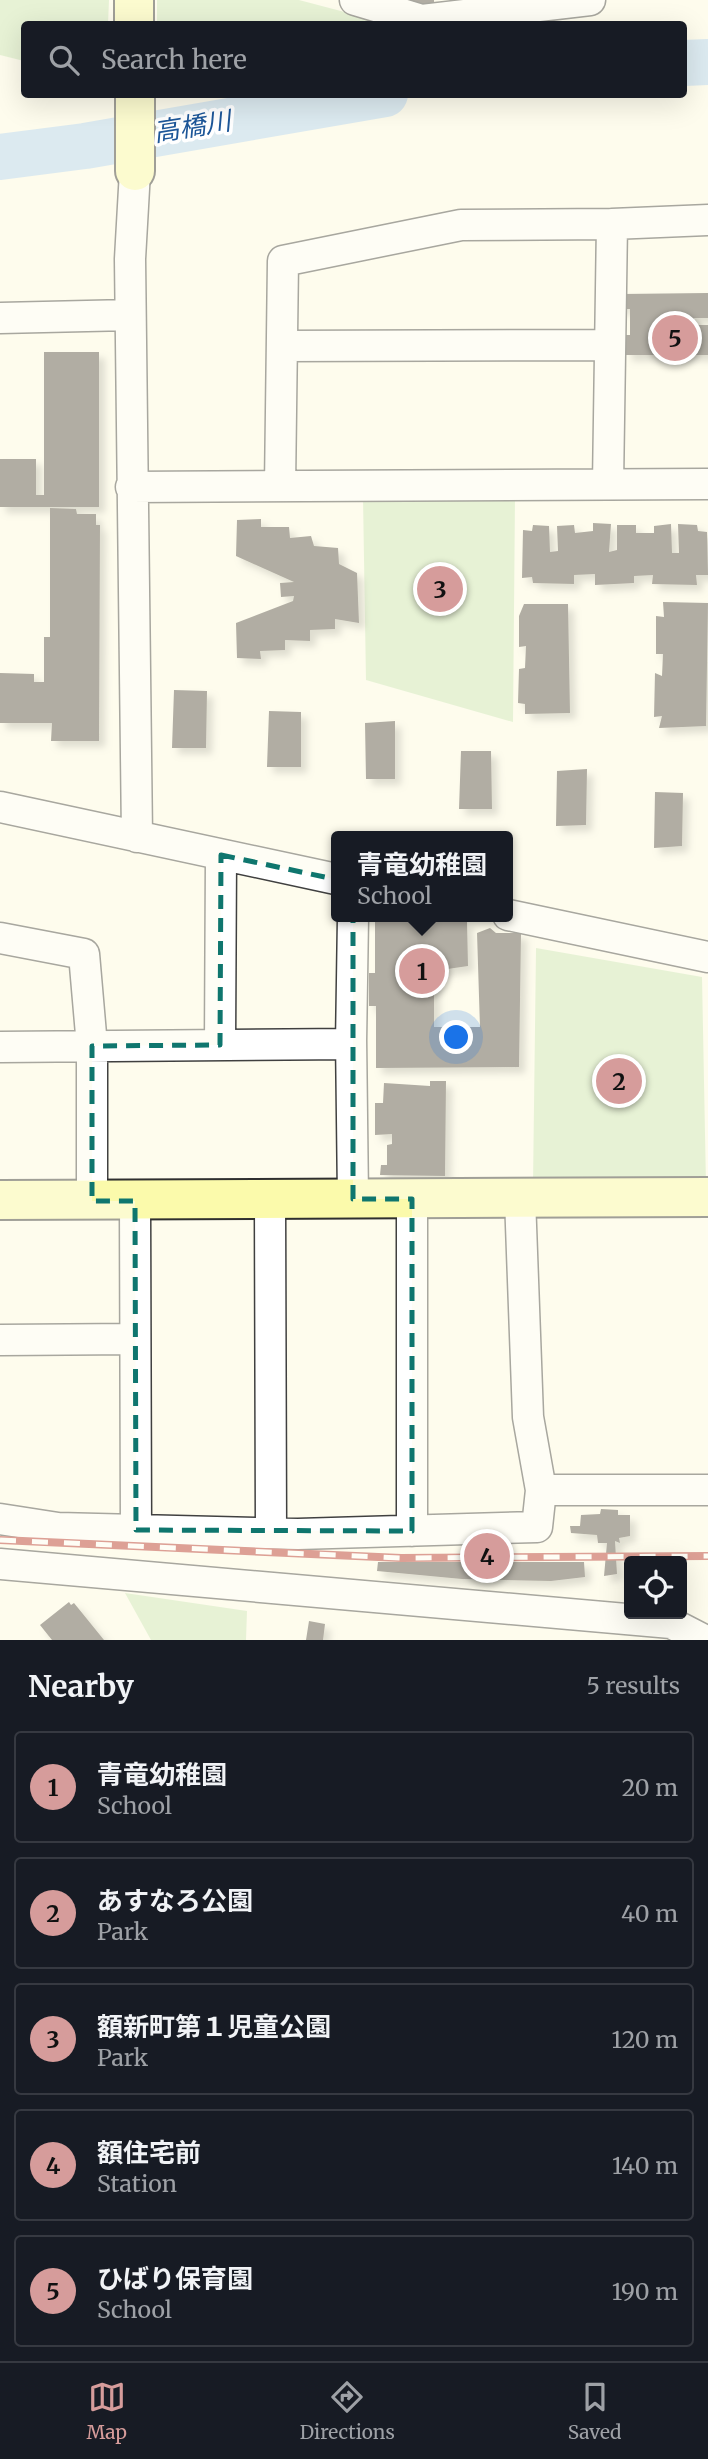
<!DOCTYPE html>
<html lang="en">
<head>
<meta charset="utf-8">
<style>
  body { margin:0; font-family:Merriweather,"Noto Sans JP",serif; background:#20242c; color:#f1f3f6 }
  .controls { position:absolute; right:21px; bottom:21px; display:grid; overflow:hidden; border-radius:7px; box-shadow:0 7px 28px #0002 }
  .controls button { width:63px; height:63px; display:grid; place-items:center; padding:0; border:0; border-bottom:2px solid #363941; background:#171b24; color:#f1f3f6; font:35px sans-serif }
  .you { position:absolute; left:457px; top:1038px; width:24px; height:24px; margin:-18px; border:5px solid #fff; border-radius:50%; background:#1a73e8; box-shadow:0 0 0 10px #1a73e833 }
  .badge { display:grid; place-items:center; width:46px; height:46px; border-radius:50%; background:#d69c9b; color:#111; font-size:23px; font-weight:700 }
  .pin { position:absolute; translate:-50% -50%; border:4px solid #fff; box-shadow:0 2px 7px #0006 }
  .popup { position:absolute; left:331px; top:831px; width:182px; height:91px; box-sizing:border-box; display:grid; place-content:center; border-radius:7px; background:#171b24; filter:drop-shadow(0 2px 5px #0005); font-size:23px; white-space:nowrap; color:#9ea1a6 }
  .popup b { font-size:26px; color:#f1f3f6 }
  .popup::after { content:''; position:absolute; left:50%; top:100%; margin-left:-14px; border:14px solid transparent; border-top-color:#171b24 }
  .list { margin:0; padding:0; list-style:none }
  h2 { display:flex; justify-content:space-between; align-items:center; height:91px; margin:0; padding:0 28px; font-size:30px }
  h2 small { font-size:23px; font-weight:400; color:#9ea1a6 }
  .list li { display:grid; grid-template-columns:46px 1fr auto; gap:21px; align-items:center; box-sizing:border-box; height:112px; margin:0 14px 14px; padding:0 14px; border:2px solid #363941; border-radius:7px }
  .list b { display:block; font-size:26px; white-space:nowrap }
  .list p { margin:0; font-size:23px; white-space:nowrap; color:#9ea1a6 }
  .list em { font-size:23px; font-style:normal; color:#9ea1a6 }
  .icon { flex:none; width:38px; height:38px; fill:none; stroke:currentColor; stroke-width:2; stroke-linecap:round; stroke-linejoin:round }
  .map { position:relative; flex:none; width:708px; height:1640px; overflow:hidden }
  .search { position:absolute; background:#171b24; box-shadow:0 7px 28px #0002; left:21px; right:21px; top:21px; height:77px; display:flex; align-items:center; gap:18px; box-sizing:border-box; padding:0 24px; border-radius:7px; color:#9ea1a6; font-size:26px }
  .sheet { height:721px; background:#171b24 }
  nav { display:flex; justify-content:space-around; align-items:center; box-sizing:border-box; height:98px; border-top:2px solid #363941; background:#171b24; font-size:19px; color:#9ea1a6 }
  nav a { display:grid; justify-items:center; gap:4px }
  nav .on { color:#d69c9b }
  .map>svg:first-child { display:block }
  .green { fill:#cce7b9 }
  .lines { fill:none; stroke-linecap:round; stroke-linejoin:round }
  .river { stroke:#b4d5f3; stroke-width:46 }
  .building { fill:#554f49; filter:url(#shadow) }
  .street-casing { stroke:#404040; stroke-width:33 }
  .secondary-casing { stroke:#2f2f2f; stroke-width:42 }
  .street { stroke:#fff; stroke-width:30 }
  .secondary { stroke:#fbfaab; stroke-width:38 }
  .rail-casing { stroke:#b5322c; stroke-width:8 }
  .rail { stroke:#fff; stroke-width:5; stroke-dasharray:16; stroke-linecap:butt }
  .marked { fill:none; stroke:#0f766e; stroke-width:5; stroke-dasharray:14 9; stroke-linejoin:round }
  .labels { text-anchor:middle; dominant-baseline:central; stroke-width:7; stroke-linejoin:round; paint-order:stroke }
  .water-label { font-size:26px; font-style:italic; fill:#1c5698; stroke:#fff }
</style>
</head>
<body>
<div class="map">
<svg width="708" height="1640" viewBox="0 0 708 1640">
  <defs>
    <filter id="shadow"><feDropShadow dx="6" dy="6" stdDeviation="3.5" flood-color="#0004"/></filter>
  </defs>
  <rect width="100%" height="100%" fill="#fefced"/>
  <path class="green" d="M 0,0 L 109,0 L 108,24 L 24,24 L 24,61 L 0,55 Z
    M 157,0 L 299,0 L 390,24 L 157,24 Z
    M 363,497 L 515,498 L 513,722 L 366,680 Z
    M 536,948 L 702,977 L 706,1186 L 533,1185 Z
    M 125,1593 L 247,1611 L 246,1640 L 151,1640 Z"/>
  <g class="lines">
    <path class="river" d="M 684,63 L 708,62
      M 0,157 L 85,146 L 385,94"/>
  </g>
  <path class="building" d="M 406,0 L 434,0 L 434,5 L 406,4 Z
    M 708,293 L 708,318 L 694,318 L 694,325 L 708,325 L 708,355 L 626,355 L 625,335 L 630,335 L 630,309 L 620,309 L 621,294 Z
    M 44,352 L 99,352 L 99,507 L 0,507 L 0,459 L 36,459 L 36,495 L 44,495 Z
    M 50,508 L 76,509 L 77,514 L 96,514 L 96,525 L 100,525 L 99,741 L 51,741 L 52,723 L 0,723 L 0,673 L 34,674 L 34,682 L 44,682 L 44,637 L 50,637 Z
    M 261,519 L 261,527 L 289,527 L 290,538 L 311,536 L 314,546 L 338,548 L 339,564 L 357,573 L 359,623 L 335,619 L 335,629 L 310,630 L 310,641 L 285,640 L 285,650 L 260,651 L 261,659 L 237,658 L 236,623 L 293,601 L 294,596 L 281,597 L 280,583 L 294,582 L 236,556 L 237,520 Z
    M 593,523 L 611,524 L 609,552 L 617,550 L 617,525 L 636,525 L 636,533 L 654,533 L 654,526 L 671,524 L 672,553 L 679,553 L 678,524 L 697,525 L 698,531 L 707,532 L 708,575 L 696,575 L 697,585 L 652,584 L 653,575 L 634,576 L 634,583 L 595,585 L 595,574 L 574,575 L 574,584 L 533,583 L 532,577 L 522,578 L 523,530 L 532,531 L 533,525 L 549,526 L 550,552 L 558,551 L 557,526 L 574,525 L 575,533 L 593,531 Z
    M 663,602 L 708,603 L 706,726 L 659,728 L 662,716 L 654,717 L 655,673 L 662,676 L 663,654 L 656,654 L 656,616 L 664,617 Z
    M 524,604 L 568,604 L 570,713 L 525,714 L 525,704 L 518,703 L 519,669 L 525,668 L 526,646 L 519,647 L 519,616 Z
    M 174,690 L 207,691 L 206,748 L 172,748 Z
    M 269,711 L 301,712 L 301,767 L 267,767 Z
    M 395,721 L 395,779 L 366,779 L 365,723 Z
    M 461,751 L 491,751 L 492,809 L 459,809 Z
    M 587,769 L 586,825 L 556,826 L 557,771 Z
    M 655,792 L 683,793 L 682,846 L 654,848 Z
    M 375,917 L 449,917 L 449,922 L 467,921 L 468,966 L 434,971 L 434,1027 L 480,1027 L 477,933 L 490,928 L 496,933 L 521,933 L 519,1067 L 376,1068 L 376,1006 L 369,1006 L 369,973 L 375,973 Z
    M 430,1081 L 446,1081 L 445,1176 L 380,1175 L 381,1165 L 387,1165 L 387,1145 L 392,1144 L 392,1134 L 375,1135 L 375,1103 L 383,1103 L 384,1083 L 430,1086 Z
    M 601,1509 L 618,1510 L 618,1515 L 630,1515 L 630,1536 L 619,1538 L 620,1543 L 615,1541 L 617,1574 L 604,1576 L 607,1543 L 598,1543 L 597,1535 L 571,1533 L 570,1526 L 580,1526 L 581,1515 L 600,1514 Z
    M 378,1562 L 584,1562 L 585,1577 L 551,1581 L 462,1579 L 377,1571 Z
    M 69,1602 L 71,1605 L 74,1603 L 104,1640 L 52,1640 L 40,1625 Z
    M 309,1621 L 325,1624 L 323,1640 L 306,1640 Z"/>
  <g class="lines">
    <defs>
      <path id="street" d="M 355,0 L 422,20 L 590,0
        M 135,171 L 130,259 L 137,837
        M 0,318 L 130,315
        M 282,346 L 610,345
        M 608,484 L 612,224 L 708,220
        M 280,486 L 283,261 L 461,225 L 612,224
        M 131,487 L 708,484
        M 0,807 L 336,879
        M 508,915 L 708,957
        M 0,938 L 84,954 L 92,1046 L 92,1201
        M 351,1036 L 353,1199
        M 220,1045 L 221,855
        M 0,1047 L 351,1044 L 353,917
        M 520,1198 L 528,1417 L 541,1490
        M 412,1199 L 412,1531
        M 270,1200 L 271,1533
        M 135,1201 L 136,1530
        M 0,1340 L 135,1339
        M 0,1519 L 58,1528 L 298,1534 L 537,1527 L 541,1490 L 708,1490
        M 0,1564 L 671,1623 L 704,1640"/>
      <path id="secondary" d="M 134,0 L 134,24
        M 135,94 L 135,171
        M 0,1200 L 708,1197"/>
    </defs>
    <use href="#street" class="street-casing"/>
    <use href="#secondary" class="secondary-casing"/>
    <use href="#street" class="street"/>
    <use href="#secondary" class="secondary"/>
    <defs>
      <path id="rail" d="M 0,1540 L 401,1558 L 708,1556"/>
    </defs>
    <use href="#rail" class="rail-casing"/>
    <use href="#rail" class="rail"/>
  </g>
  <path d="M0 0H708V1640H0ZM 221,855 L 353,883 L 353,1199 L 412,1199 L 412,1531 L 136,1530 L 135,1201 L 92,1201 L 92,1046 L 220,1045 Z" fill="#fefced" fill-opacity=".55" fill-rule="evenodd"/>
  <path class="marked" d="M 221,855 L 353,883 L 353,1199 L 412,1199 L 412,1531 L 136,1530 L 135,1201 L 92,1201 L 92,1046 L 220,1045 Z"/>
  <g class="labels">
    <g class="water-label">
      <text transform="translate(192 126) rotate(-9)">高橋川</text>
    </g>
  </g>
</svg>
<div class="controls">
<button><svg class="icon" aria-label="locate" viewBox="0 0 24 24"><circle cx="12" cy="12" r="6"/><path d="M12 2v4M12 18v4M2 12h4M18 12h4"/></svg></button>
</div>
<div class="you"></div>
<div class="pin badge" style="left:422px;top:971px">1</div>
<div class="popup"><b>青竜幼稚園</b>School</div>
<div class="pin badge" style="left:619px;top:1081px">2</div>
<div class="pin badge" style="left:440px;top:589px">3</div>
<div class="pin badge" style="left:487px;top:1556px">4</div>
<div class="pin badge" style="left:675px;top:338px">5</div>
<div class="search"><svg class="icon" aria-label="search" viewBox="0 0 24 24"><circle cx="10" cy="10" r="6"/><path d="M15 15l6 6"/></svg>Search here</div>
</div>
<section class="sheet">
<h2>Nearby<small>5 results</small></h2>
<ul class="list">
<li><span class="badge">1</span><div><b>青竜幼稚園</b><p>School</p></div><em>20 m</em></li>
<li><span class="badge">2</span><div><b>あすなろ公園</b><p>Park</p></div><em>40 m</em></li>
<li><span class="badge">3</span><div><b>額新町第１児童公園</b><p>Park</p></div><em>120 m</em></li>
<li><span class="badge">4</span><div><b>額住宅前</b><p>Station</p></div><em>140 m</em></li>
<li><span class="badge">5</span><div><b>ひばり保育園</b><p>School</p></div><em>190 m</em></li>
</ul>
</section>
<nav>
<a class="on"><svg class="icon" aria-label="map" viewBox="0 0 24 24"><path d="M3 6l6-2 6 2 6-2v14l-6 2-6-2-6 2zM9 4v14M15 6v14"/></svg>Map</a>
<a><svg class="icon" aria-label="directions" viewBox="0 0 24 24"><path d="M12 3l9 9-9 9-9-9zM9 14v-3h6M13 9l2 2-2 2"/></svg>Directions</a>
<a><svg class="icon" aria-label="saved" viewBox="0 0 24 24"><path d="M7 4h10v16l-5-4-5 4z"/></svg>Saved</a>
</nav>
</body>
</html>
